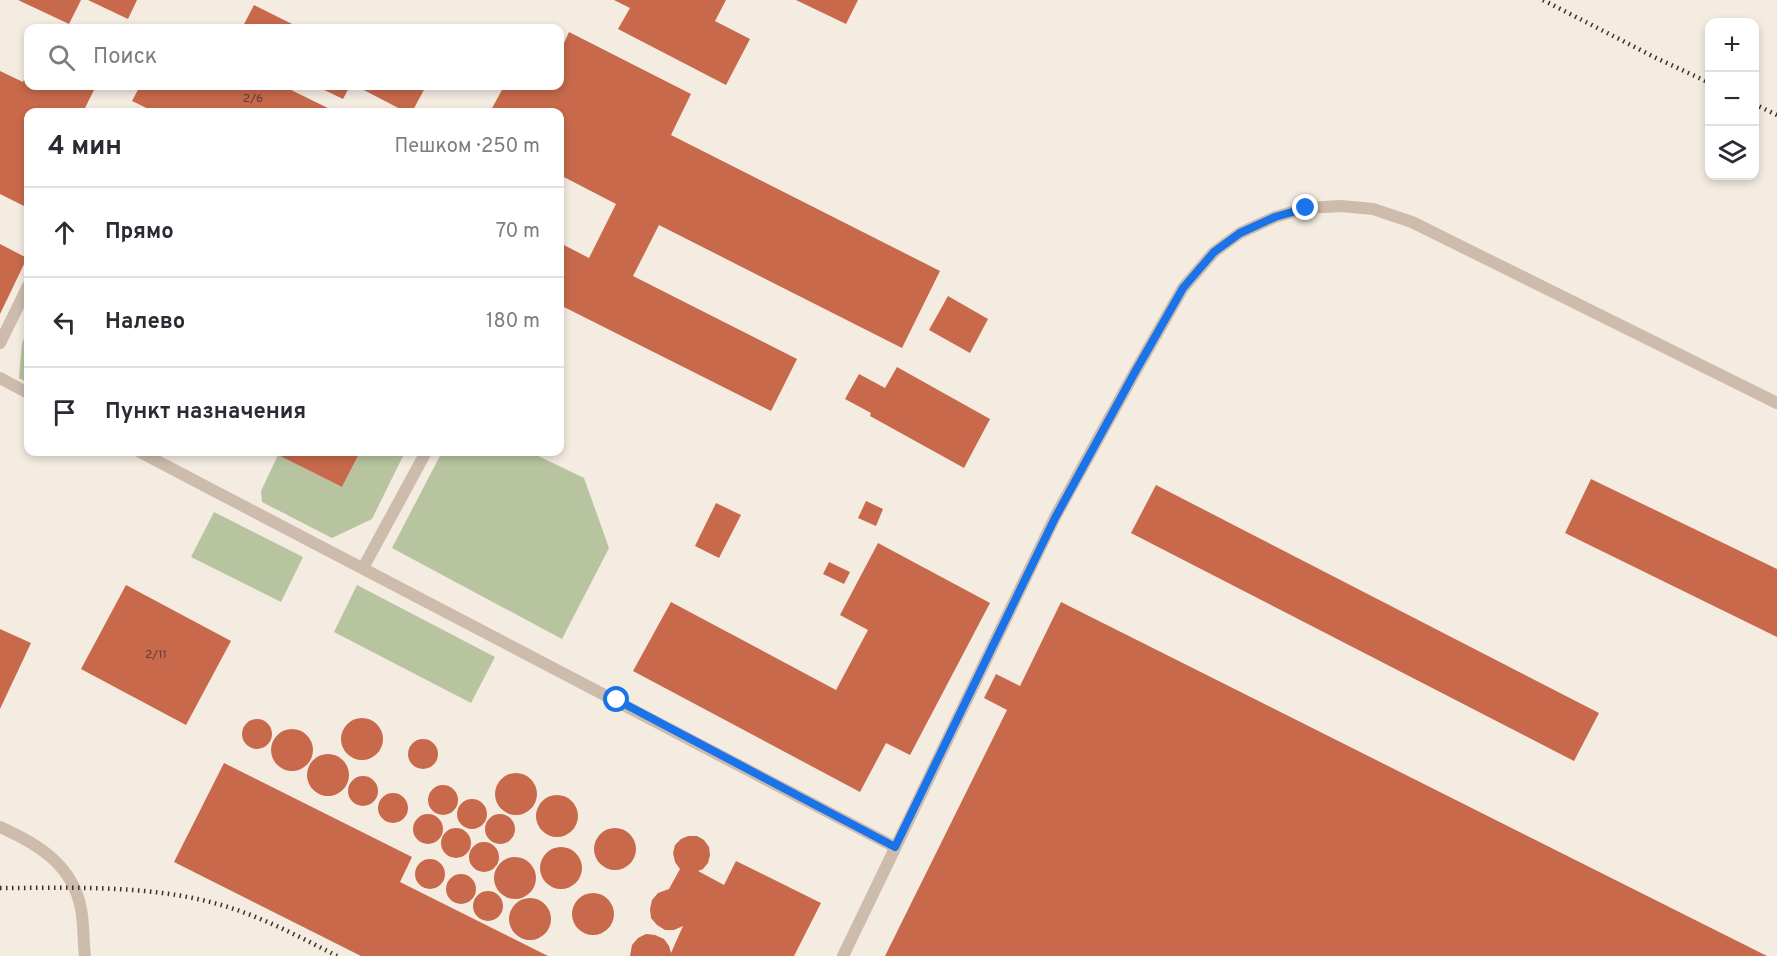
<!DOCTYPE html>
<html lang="ru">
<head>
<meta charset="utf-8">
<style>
  body { margin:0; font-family:Overpass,sans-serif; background:#f2f2f3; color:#2b2b33 }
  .controls { position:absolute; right:18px; top:18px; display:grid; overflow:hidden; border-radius:12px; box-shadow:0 3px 9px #0003 }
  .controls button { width:54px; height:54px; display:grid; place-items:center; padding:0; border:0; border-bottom:2px solid #e1e1e2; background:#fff; color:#2b2b33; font:30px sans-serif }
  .stop { position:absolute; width:18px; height:18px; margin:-14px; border:4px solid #1a73e8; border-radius:50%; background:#fff }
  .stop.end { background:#1a73e8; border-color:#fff; box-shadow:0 2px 6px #0008 }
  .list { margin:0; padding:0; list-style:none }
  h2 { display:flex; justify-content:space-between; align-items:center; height:78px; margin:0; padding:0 24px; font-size:26px }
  h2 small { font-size:20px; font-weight:400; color:#7c7c81 }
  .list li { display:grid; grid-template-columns:39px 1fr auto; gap:18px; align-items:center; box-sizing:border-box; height:90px; padding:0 24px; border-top:2px solid #e1e1e2 }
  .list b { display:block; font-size:22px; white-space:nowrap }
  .list em { font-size:20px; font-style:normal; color:#7c7c81 }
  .icon { flex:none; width:33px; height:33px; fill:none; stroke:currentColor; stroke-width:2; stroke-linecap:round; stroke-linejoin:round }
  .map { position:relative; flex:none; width:1777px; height:956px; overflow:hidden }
  .search { position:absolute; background:#fff; box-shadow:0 3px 9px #0003; left:24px; top:24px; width:540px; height:66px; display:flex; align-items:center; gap:15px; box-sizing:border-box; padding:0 21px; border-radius:12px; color:#7c7c81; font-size:22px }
  .panel { position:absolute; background:#fff; box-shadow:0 3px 9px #0003; left:24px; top:108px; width:540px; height:348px; border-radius:12px }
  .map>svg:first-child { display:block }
  .green { fill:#b8c4a0 }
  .building { fill:#c8694b }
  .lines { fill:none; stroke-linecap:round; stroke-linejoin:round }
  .lane { stroke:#cdbbac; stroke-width:12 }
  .rail { stroke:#3b302b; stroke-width:4.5; stroke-dasharray:1.5 4.5; stroke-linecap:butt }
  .route { stroke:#1a73e8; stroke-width:8 }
  .labels { text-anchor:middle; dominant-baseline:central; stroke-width:6; stroke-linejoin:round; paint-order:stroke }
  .number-label { font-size:12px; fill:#5e3e33 }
</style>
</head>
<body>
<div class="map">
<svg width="1777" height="956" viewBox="0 0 1777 956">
  <rect width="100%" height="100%" fill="#f4ebe1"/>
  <path class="green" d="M 28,329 L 28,383 L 19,378 L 22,343 Z
    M 360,452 L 405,452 L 372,519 L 332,538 L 262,502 L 261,491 L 278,455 L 342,487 Z
    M 442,452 L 530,452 L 584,478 L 609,548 L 562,639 L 392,548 Z
    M 214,512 L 303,557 L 281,602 L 191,557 Z
    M 357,585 L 495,657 L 471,703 L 334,632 Z"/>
  <path class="building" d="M 18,0 L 81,0 L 69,24 Z
    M 88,0 L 137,0 L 128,19 Z
    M 614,0 L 726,0 L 715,21 L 750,39 L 726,85 L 618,29 L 630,8 Z
    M 796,0 L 858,0 L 846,24 Z
    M 254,5 L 300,28 L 242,28 Z
    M 569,32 L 691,94 L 671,135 L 940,271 L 902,348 L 659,225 L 633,276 L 797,359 L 771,411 L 560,305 L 560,243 L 589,258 L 616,204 L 560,175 L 560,112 L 490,112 L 504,86 L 560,86 L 560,52 Z
    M 28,70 L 28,86 L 85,86 L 94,90 L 83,112 L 28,112 L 28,208 L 0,194 L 0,71 L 23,82 Z
    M 140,86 L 283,86 L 336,112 L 155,112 L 132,101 Z
    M 316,86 L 350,86 L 343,99 Z
    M 359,86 L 426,86 L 412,112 L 406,112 L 358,87 Z
    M 0,244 L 27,258 L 0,314 Z
    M 948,296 L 988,319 L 970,353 L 929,330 Z
    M 897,367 L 990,419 L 964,468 L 870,416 L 871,413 L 845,399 L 859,374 L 885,388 Z
    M 280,452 L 360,452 L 342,487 L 278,455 Z
    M 1591,479 L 1777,569 L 1777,637 L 1565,533 Z
    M 1156,485 L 1599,713 L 1574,761 L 1131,533 Z
    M 866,501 L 883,509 L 876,526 L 858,518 Z
    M 716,503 L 741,515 L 719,558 L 695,546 Z
    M 878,543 L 990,603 L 910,755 L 886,743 L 860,792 L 633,671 L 671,602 L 836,690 L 868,630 L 840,615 Z
    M 829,562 L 850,572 L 844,584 L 823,574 Z
    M 126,585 L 231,641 L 186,725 L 81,669 Z
    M 1061,602 L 1767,956 L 885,956 L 1007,710 L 984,698 L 996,674 L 1020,686 Z
    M 0,629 L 31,643 L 0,709 Z
    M341 739a21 21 0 1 1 42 0a21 21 0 1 1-42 0Z
    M242 734a15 15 0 1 1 30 0a15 15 0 1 1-30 0Z
    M271 750a21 21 0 1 1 42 0a21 21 0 1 1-42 0Z
    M408 754a15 15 0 1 1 30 0a15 15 0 1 1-30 0Z
    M307 775a21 21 0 1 1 42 0a21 21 0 1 1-42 0Z
    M 224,763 L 412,857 L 400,882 L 548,956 L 361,956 L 174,862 Z
    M495 794a21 21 0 1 1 42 0a21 21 0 1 1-42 0Z
    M348 791a15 15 0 1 1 30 0a15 15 0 1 1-30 0Z
    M428 800a15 15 0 1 1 30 0a15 15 0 1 1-30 0Z
    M378 808a15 15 0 1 1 30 0a15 15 0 1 1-30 0Z
    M536 816a21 21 0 1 1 42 0a21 21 0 1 1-42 0Z
    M457 814a15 15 0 1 1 30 0a15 15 0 1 1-30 0Z
    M485 829a15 15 0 1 1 30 0a15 15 0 1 1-30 0Z
    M413 829a15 15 0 1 1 30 0a15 15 0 1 1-30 0Z
    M594 849a21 21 0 1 1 42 0a21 21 0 1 1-42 0Z
    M441 843a15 15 0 1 1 30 0a15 15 0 1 1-30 0Z
    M 688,836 L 697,836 L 704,840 L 709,847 L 710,855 L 708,863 L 703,869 L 698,871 L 724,885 L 736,861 L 821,903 L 794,956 L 630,956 L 632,945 L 638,938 L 646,934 L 655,935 L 664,939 L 669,946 L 671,953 L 683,926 L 674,930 L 665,930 L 657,925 L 651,918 L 650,909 L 652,900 L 658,893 L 669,889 L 680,869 L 675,862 L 673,853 L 675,845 L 681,839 Z
    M469 857a15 15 0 1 1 30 0a15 15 0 1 1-30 0Z
    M540 868a21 21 0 1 1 42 0a21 21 0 1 1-42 0Z
    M494 878a21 21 0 1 1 42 0a21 21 0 1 1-42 0Z
    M415 874a15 15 0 1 1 30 0a15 15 0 1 1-30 0Z
    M446 889a15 15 0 1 1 30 0a15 15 0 1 1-30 0Z
    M473 906a15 15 0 1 1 30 0a15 15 0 1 1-30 0Z
    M572 914a21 21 0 1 1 42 0a21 21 0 1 1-42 0Z
    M509 919a21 21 0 1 1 42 0a21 21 0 1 1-42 0Z"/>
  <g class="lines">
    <path class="lane" d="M 0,343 L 28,286
      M 0,378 L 28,393
      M 140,452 L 895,847
      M 363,568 L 426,452
      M 0,827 C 38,844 73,865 81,909 C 84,924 83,941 85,956
      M 843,956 L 1055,517 L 1135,372 L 1183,288 L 1214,252 L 1240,233 L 1275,217 L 1306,208 L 1341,206 L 1373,209 L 1412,222 L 1777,403"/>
    <path class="rail" d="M 1543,0 L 1654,57 L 1710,83
      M 1754,104 L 1777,115
      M 0,888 C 76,888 154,884 228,907 C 266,919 302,938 337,956"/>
  </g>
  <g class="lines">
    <path class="route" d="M 617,700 L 895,847 L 1055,518 L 1135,372 L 1183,288 L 1214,252 L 1240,233 L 1275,217 L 1306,208"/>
  </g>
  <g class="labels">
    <g class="number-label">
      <text x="253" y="99">2/6</text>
      <text x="156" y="655">2/11</text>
    </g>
  </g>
</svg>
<div class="controls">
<button>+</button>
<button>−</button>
<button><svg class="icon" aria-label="layers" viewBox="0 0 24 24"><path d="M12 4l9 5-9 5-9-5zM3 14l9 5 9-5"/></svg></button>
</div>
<div class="stop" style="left:617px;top:700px"></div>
<div class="stop end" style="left:1306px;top:208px"></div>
<div class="search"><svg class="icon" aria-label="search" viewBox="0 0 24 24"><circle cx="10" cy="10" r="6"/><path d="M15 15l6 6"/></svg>Поиск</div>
<section class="panel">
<h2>4 мин<small>Пешком · 250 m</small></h2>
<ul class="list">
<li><svg class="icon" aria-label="ahead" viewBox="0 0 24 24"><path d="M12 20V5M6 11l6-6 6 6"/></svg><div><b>Прямо</b></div><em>70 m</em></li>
<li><svg class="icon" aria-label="left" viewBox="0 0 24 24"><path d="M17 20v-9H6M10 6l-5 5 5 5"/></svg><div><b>Налево</b></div><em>180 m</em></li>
<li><svg class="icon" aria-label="arrive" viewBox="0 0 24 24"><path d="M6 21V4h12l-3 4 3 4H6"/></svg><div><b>Пункт назначения</b></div></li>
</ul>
</section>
</div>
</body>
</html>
